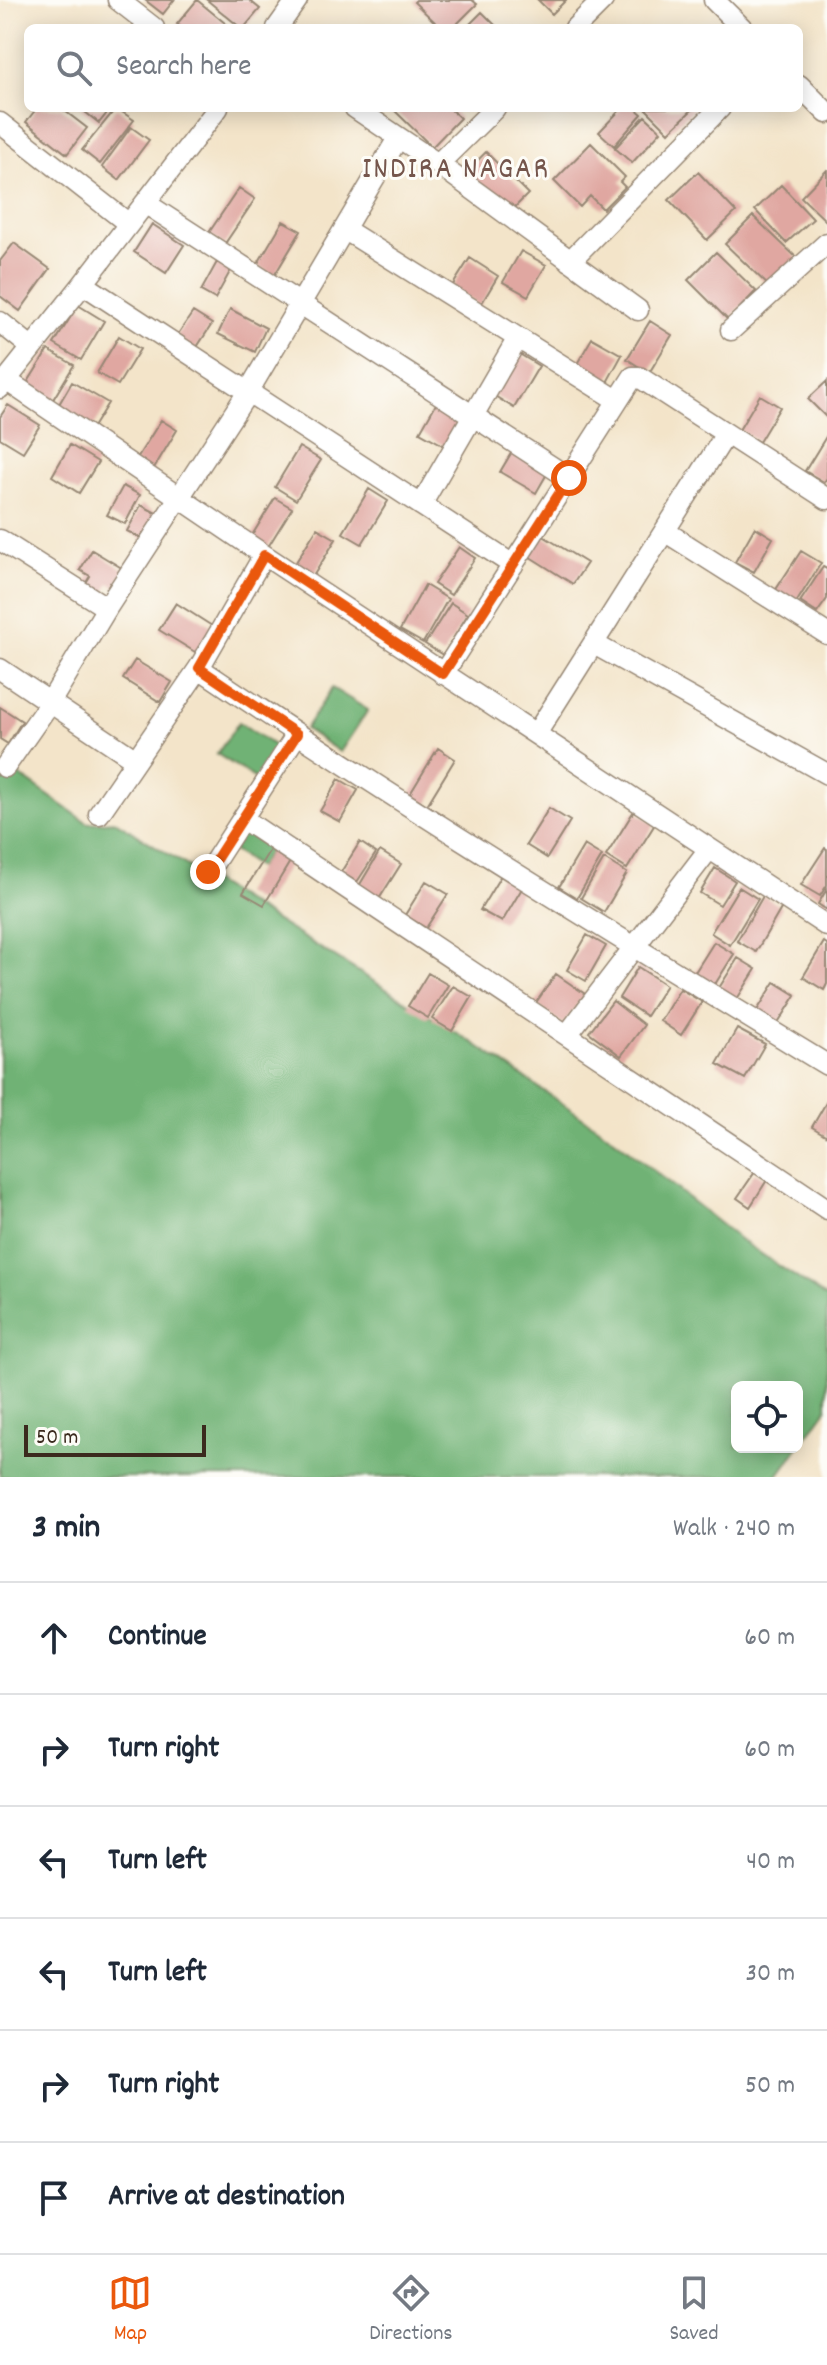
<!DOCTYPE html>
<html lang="en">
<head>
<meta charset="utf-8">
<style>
  body { margin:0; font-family:Dekko,sans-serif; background:#f2f2f3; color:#1f2937 }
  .controls { position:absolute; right:24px; bottom:24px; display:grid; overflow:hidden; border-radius:12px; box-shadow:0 4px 20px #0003 }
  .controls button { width:72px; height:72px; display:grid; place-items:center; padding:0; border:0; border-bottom:2px solid #e0e1e3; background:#fff; color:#1f2937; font:40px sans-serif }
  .scale { position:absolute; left:24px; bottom:20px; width:182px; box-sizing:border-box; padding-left:8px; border:4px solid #3b2a1e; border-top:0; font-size:22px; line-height:28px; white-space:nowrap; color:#3b2a1e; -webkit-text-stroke:6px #fdfcf7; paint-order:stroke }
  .stop { position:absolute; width:24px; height:24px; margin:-18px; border:6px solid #ea580c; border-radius:50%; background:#fff }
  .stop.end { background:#ea580c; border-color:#fff; box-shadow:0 2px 8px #0008 }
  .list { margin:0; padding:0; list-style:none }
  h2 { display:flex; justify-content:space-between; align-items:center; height:104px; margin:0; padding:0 32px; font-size:34px }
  h2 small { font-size:26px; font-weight:400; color:#747a83 }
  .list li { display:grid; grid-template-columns:52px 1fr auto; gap:24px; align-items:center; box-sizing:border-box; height:112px; padding:0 32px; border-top:2px solid #e0e1e3 }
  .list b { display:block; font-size:30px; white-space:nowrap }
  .list em { font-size:26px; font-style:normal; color:#747a83 }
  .icon { flex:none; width:44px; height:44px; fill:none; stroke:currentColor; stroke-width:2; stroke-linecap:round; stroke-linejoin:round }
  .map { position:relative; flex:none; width:827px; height:1477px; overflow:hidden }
  .search { position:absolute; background:#fff; box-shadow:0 4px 20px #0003; left:24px; right:24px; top:24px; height:88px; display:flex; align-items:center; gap:20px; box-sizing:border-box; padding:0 28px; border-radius:12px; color:#747a83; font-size:30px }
  .sheet { height:776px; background:#fff }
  nav { display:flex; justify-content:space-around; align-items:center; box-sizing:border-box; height:112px; border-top:2px solid #e0e1e3; background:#fff; font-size:22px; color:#747a83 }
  nav a { display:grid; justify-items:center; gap:4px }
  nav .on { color:#ea580c }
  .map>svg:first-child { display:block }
  .forest { fill:#70b275; stroke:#566e4a; stroke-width:2; fill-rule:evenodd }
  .building { fill:#e0a7a1 }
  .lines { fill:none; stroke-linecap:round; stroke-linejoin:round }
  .street-casing { stroke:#978774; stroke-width:23 }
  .street { stroke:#fff; stroke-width:20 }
  .route { stroke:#ea580c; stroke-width:10 }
  .labels { text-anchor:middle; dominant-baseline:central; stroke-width:6; stroke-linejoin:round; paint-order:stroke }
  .neighbourhood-label { font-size:30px; letter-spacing:2px; fill:#75564c; stroke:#fdfcf7 }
</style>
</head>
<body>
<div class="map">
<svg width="827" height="1477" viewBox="0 0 827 1477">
  <rect width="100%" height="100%" fill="#fdfcf7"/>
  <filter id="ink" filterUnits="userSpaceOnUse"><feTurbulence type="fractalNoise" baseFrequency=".0125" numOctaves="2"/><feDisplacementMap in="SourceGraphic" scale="16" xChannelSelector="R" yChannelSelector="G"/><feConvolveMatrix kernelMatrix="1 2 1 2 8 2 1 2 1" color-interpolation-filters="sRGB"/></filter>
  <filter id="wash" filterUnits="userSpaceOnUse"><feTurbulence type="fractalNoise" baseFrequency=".006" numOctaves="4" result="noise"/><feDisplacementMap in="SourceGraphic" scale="32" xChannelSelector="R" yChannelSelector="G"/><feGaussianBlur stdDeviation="1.8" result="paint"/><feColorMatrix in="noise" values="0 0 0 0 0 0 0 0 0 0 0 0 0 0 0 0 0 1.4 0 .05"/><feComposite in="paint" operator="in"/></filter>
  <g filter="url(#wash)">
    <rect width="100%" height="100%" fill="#f3e4c9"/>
    <path class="forest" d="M 332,688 L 368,710 L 340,752 L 305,729 Z
      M 239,722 L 279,749 L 259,781 L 217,754 Z
      M 0,769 L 19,775 L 88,823 L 115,821 L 475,1044 L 616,1140 L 739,1239 L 827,1298 L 827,1408 L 777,1477 L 0,1477 ZM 737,1387 L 797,1387 L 797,1447 L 737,1447 Z
      M 245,831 L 271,848 L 259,868 L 232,850 Z"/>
    <g id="blocks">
      <path class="building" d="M 145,0 L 174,0 L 163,14 Z
        M 197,0 L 231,28 L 182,28 L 177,24 Z
        M 207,0 L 249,0 L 260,9 L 244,28 L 241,28 Z
        M 416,0 L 472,0 L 477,4 L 453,28 L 441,28 L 414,2 Z
        M 538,0 L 566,0 L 552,14 Z
        M 482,12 L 498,28 L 466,28 Z
        M 37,108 L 61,108 L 87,128 L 67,154 L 26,122 Z
        M 80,108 L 111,108 L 99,123 Z
        M 116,108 L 134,120 L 100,164 L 82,150 Z
        M 392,108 L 449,108 L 460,118 L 432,147 Z
        M 622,108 L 635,108 L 642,114 L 614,146 L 599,132 Z
        M 645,108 L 694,108 L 669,132 Z
        M 645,116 L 661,131 L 632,163 L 615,148 Z
        M 131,127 L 149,140 L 119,180 L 102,167 Z
        M 591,143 L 625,177 L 620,182 L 625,187 L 603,209 L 590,196 L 580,207 L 554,181 Z
        M 486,152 L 528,194 L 509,213 L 467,171 Z
        M 827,170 L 827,222 L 801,197 Z
        M 698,172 L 736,212 L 707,240 L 669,200 Z
        M 781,185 L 813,219 L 786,243 L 755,210 Z
        M 239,188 L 255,199 L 224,245 L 208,234 Z
        M 753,216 L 799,260 L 771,288 L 725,244 Z
        M 283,221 L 301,231 L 274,276 L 257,265 Z
        M 152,224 L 184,245 L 166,273 L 134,252 Z
        M 14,243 L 50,269 L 20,311 L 0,296 L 0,261 Z
        M 521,251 L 546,265 L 528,296 L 503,282 Z
        M 716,252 L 756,291 L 728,320 L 688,280 Z
        M 470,258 L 498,276 L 480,306 L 451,288 Z
        M 217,262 L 231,270 L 215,299 L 201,291 Z
        M 78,305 L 104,321 L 81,360 L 54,344 Z
        M 230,309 L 266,328 L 255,352 L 218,334 Z
        M 193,312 L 212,324 L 195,350 L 176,337 Z
        M 650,321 L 672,335 L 649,373 L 627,359 Z
        M 119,336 L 140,349 L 118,385 L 97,373 Z
        M 592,338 L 622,355 L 605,386 L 574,369 Z
        M 48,350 L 74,365 L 49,406 L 23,390 Z
        M 516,352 L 539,366 L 514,408 L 490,393 Z
        M 827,381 L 827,418 L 808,399 Z
        M 72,382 L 108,403 L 90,432 L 55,411 Z
        M 760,395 L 780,407 L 759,442 L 739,430 Z
        M 437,402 L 461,416 L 445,446 L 420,432 Z
        M 8,405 L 40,425 L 23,452 L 0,438 L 0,417 Z
        M 161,420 L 177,430 L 151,473 L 134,463 Z
        M 827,435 L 827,478 L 824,482 L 805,471 Z
        M 70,445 L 98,462 L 79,493 L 52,476 Z
        M 299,447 L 321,460 L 296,500 L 275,487 Z
        M 513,450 L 548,472 L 536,493 L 500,472 Z
        M 123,486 L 140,495 L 125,524 L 107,515 Z
        M 369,489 L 388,501 L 362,544 L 343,533 Z
        M 275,498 L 292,508 L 268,547 L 251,537 Z
        M 141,505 L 160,515 L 146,541 L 127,531 Z
        M 755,527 L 773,538 L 754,572 L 735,562 Z
        M 317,528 L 336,539 L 312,578 L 293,567 Z
        M 540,534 L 587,563 L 573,584 L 527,555 Z
        M 459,547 L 475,558 L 451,595 L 434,584 Z
        M 92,550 L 125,570 L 115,587 L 110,583 L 102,597 L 84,586 L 90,576 L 80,570 Z
        M 801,551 L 821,563 L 796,603 L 775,591 Z
        M 823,567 L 827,569 L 827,599 L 817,613 L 800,602 Z
        M 425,585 L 448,599 L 423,643 L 400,630 Z
        M 176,603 L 212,626 L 195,652 L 159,630 Z
        M 451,603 L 468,614 L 443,655 L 425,644 Z
        M 135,660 L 172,682 L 160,702 L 123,679 Z
        M 0,707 L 22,721 L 8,744 L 0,739 Z
        M 438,748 L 455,759 L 427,805 L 410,794 Z
        M 339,779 L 358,790 L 340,822 L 320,811 Z
        M 549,808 L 570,821 L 547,858 L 526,845 Z
        M 634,811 L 655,824 L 627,869 L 606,856 Z
        M 360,842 L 376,853 L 357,882 L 341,872 Z
        M 584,845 L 602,856 L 577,898 L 559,887 Z
        M 271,848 L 291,860 L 264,905 L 243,893 Z
        M 825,848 L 827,849 L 827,885 L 820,896 L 801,885 Z
        M 380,851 L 401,864 L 379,899 L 359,886 Z
        M 604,859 L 627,873 L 604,912 L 581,898 Z
        M 715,868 L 735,881 L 720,905 L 700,893 Z
        M 503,872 L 524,885 L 502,922 L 480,910 Z
        M 426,881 L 448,894 L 426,928 L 405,915 Z
        M 739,887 L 758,899 L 730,945 L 711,933 Z
        M 827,889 L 827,910 L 818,904 Z
        M 763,896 L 782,907 L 756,952 L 737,941 Z
        M 587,935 L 606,946 L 586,981 L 567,970 Z
        M 714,942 L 734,954 L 712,989 L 692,977 Z
        M 824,942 L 827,944 L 827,984 L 824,990 L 803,977 Z
        M 738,958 L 756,969 L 737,999 L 719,988 Z
        M 638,967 L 666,985 L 646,1016 L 619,998 Z
        M 428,973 L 448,985 L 428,1018 L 408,1006 Z
        M 556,974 L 585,994 L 563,1024 L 535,1004 Z
        M 775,982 L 796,995 L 774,1030 L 753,1017 Z
        M 453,986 L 472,997 L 452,1031 L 432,1019 Z
        M 680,989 L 702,1002 L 681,1035 L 660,1021 Z
        M 613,1001 L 644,1025 L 621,1056 L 589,1032 Z
        M 737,1029 L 765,1044 L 745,1079 L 717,1064 Z
        M 827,1101 L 827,1136 L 812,1127 Z
        M 755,1172 L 767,1180 L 750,1207 L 737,1198 Z"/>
    </g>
  </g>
  <g filter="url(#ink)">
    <use href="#blocks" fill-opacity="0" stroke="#978774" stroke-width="2"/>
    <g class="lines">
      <defs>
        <path id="street" d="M 118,0 L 154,28
          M 714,0 L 742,28
          M 277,28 L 297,0
          M 575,28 L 603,0
          M 799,85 L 827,113
          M 355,108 L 438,164 L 638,310
          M 0,123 L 129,224
          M 438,164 L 495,108
          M 145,203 L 569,478
          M 344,229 L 617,400
          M 570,261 L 720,108
          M 83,284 L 513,565
          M 0,322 L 31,347
          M 731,330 L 827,243
          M 6,380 L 264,555 L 827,926
          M 0,388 L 83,284 L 218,108
          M 421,505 L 518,338
          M 666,532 L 827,634
          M 0,540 L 107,608
          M 594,644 L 827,774
          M 199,668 C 404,807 616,936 827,1065
          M 0,669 L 136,760
          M 443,674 L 633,377 L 639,377 L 827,499
          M 536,734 L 726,434
          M 5,767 L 49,704 L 107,608 L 248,392 L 398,138
          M 99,814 L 199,668 L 264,555
          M 243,819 L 827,1209
          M 208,872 L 297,734
          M 567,1035 L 709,849"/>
      </defs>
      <use href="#street" class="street-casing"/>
      <use href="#street" class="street"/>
    </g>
  </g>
  <g class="lines" filter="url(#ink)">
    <path class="route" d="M 208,872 L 297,734 L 199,668 L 264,555 L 443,674 L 569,478"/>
  </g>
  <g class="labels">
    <g class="neighbourhood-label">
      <text x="456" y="171">INDIRA NAGAR</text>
    </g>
  </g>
</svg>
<div class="controls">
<button><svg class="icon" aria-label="locate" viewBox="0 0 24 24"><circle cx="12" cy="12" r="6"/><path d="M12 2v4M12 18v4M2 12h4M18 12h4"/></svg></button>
</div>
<div class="scale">50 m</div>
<div class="stop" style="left:569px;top:478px"></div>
<div class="stop end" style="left:208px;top:872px"></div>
<div class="search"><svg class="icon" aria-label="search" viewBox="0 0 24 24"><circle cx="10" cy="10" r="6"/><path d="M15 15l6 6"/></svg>Search here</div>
</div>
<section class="sheet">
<h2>3 min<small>Walk · 240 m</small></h2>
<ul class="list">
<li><svg class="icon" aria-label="ahead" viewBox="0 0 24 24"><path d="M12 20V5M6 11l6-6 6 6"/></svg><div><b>Continue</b></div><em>60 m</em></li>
<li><svg class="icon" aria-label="right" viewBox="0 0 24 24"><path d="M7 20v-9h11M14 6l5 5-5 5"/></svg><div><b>Turn right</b></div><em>60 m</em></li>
<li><svg class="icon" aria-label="left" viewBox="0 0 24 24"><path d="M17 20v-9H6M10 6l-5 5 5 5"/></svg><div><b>Turn left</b></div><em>40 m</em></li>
<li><svg class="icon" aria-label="left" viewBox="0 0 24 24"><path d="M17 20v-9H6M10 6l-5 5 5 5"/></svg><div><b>Turn left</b></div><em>30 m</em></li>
<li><svg class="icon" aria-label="right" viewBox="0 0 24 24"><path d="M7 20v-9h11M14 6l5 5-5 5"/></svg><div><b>Turn right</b></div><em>50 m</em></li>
<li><svg class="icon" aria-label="arrive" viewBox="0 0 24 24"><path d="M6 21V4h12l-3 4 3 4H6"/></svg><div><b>Arrive at destination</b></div></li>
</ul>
</section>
<nav>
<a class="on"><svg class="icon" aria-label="map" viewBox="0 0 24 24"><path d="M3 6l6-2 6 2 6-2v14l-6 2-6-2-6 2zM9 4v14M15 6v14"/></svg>Map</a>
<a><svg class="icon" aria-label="directions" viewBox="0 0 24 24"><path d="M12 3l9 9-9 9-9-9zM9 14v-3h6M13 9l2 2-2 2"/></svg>Directions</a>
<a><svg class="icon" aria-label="saved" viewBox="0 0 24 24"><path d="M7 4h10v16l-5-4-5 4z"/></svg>Saved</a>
</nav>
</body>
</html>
